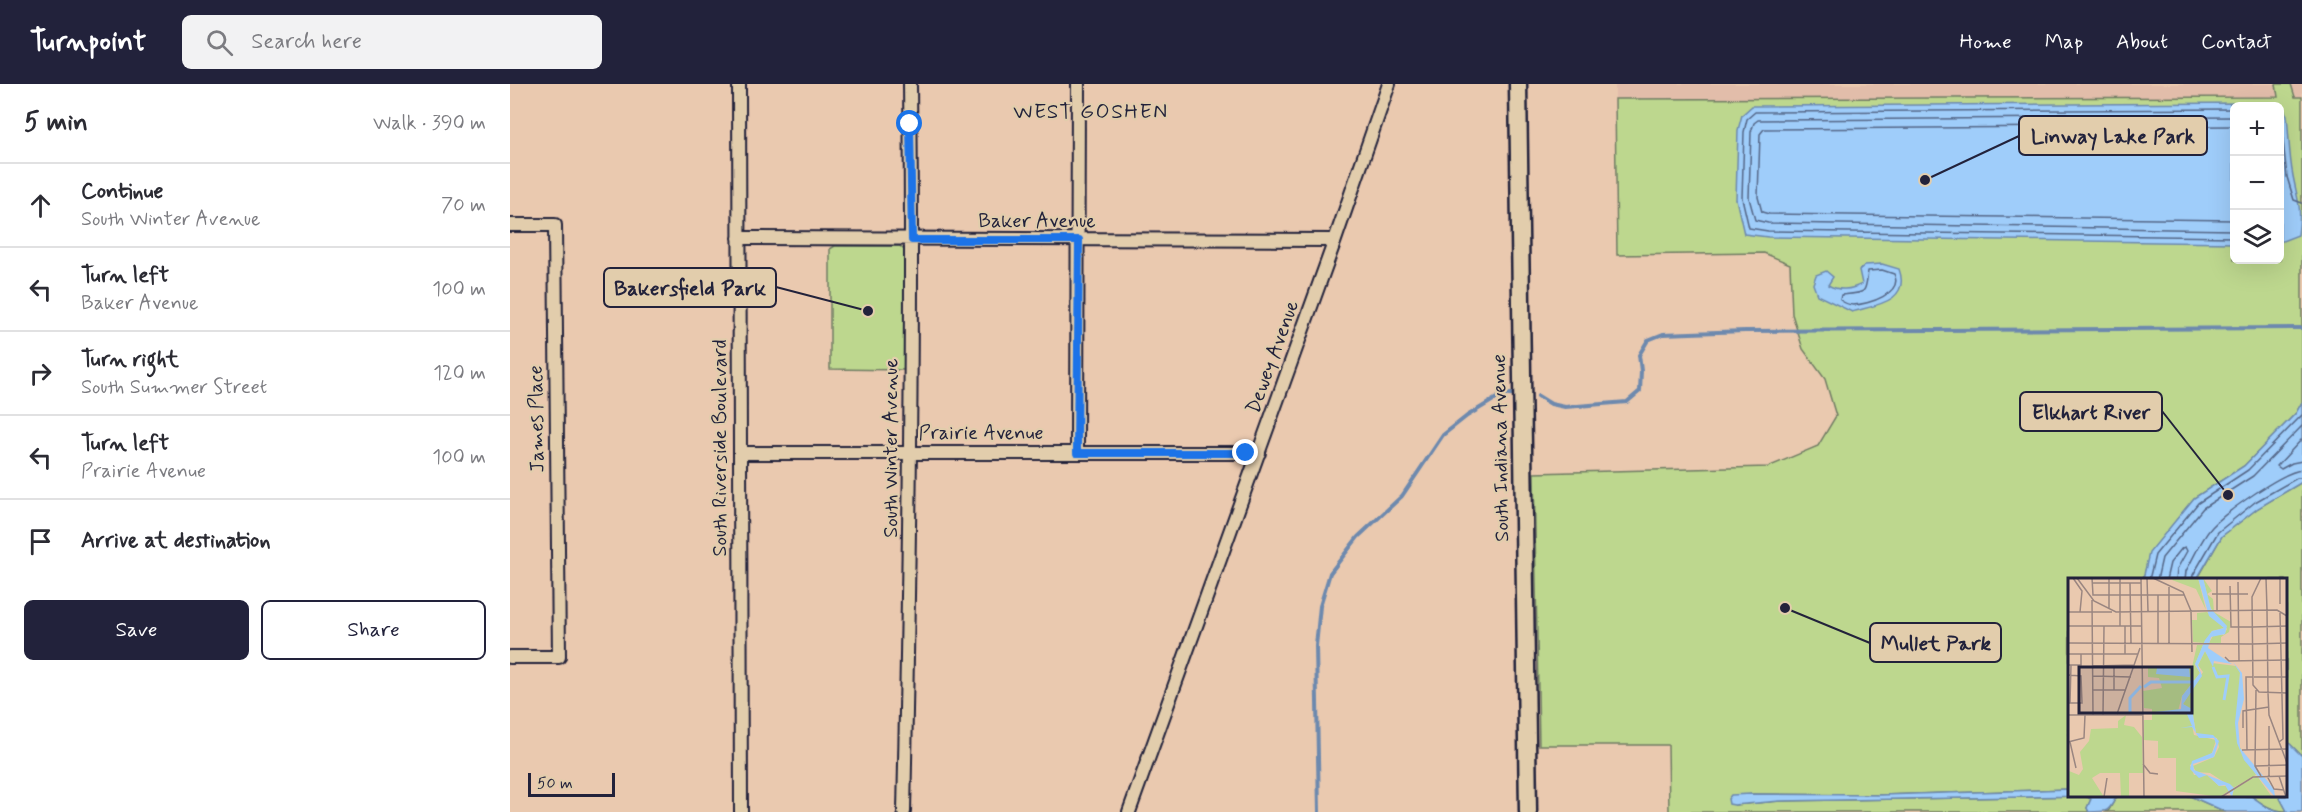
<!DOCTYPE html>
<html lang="en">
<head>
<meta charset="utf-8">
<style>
  body { margin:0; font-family:Mynerve,sans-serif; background:#f2f2f3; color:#2b2b33 }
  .controls { position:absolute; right:18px; top:18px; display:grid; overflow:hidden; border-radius:9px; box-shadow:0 6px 24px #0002 }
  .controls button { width:54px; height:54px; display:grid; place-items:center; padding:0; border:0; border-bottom:2px solid #e1e1e2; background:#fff; color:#2b2b33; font:30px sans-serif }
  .scale { position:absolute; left:18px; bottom:15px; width:87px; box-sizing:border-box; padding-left:6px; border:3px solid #22223b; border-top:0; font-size:16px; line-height:21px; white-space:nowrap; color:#22223b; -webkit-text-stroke:4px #e2cdac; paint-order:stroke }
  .stop { position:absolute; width:18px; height:18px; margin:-14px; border:4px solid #1a73e8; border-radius:50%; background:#fff }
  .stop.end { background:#1a73e8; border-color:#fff; box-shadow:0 2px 6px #0008 }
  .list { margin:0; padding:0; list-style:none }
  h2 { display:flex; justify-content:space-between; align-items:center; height:78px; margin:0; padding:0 24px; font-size:26px }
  h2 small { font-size:20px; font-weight:400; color:#7c7c81 }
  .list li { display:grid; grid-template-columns:39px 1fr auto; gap:18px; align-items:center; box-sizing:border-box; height:84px; padding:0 24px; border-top:2px solid #e1e1e2 }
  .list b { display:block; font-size:22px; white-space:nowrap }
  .list p { margin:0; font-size:20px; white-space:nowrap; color:#7c7c81 }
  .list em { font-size:20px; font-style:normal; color:#7c7c81 }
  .actions { display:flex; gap:12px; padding:18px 24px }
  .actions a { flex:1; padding:14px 0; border:2px solid #22223b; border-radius:9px; text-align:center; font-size:21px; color:#22223b }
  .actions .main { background:#22223b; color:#fff }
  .icon { flex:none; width:33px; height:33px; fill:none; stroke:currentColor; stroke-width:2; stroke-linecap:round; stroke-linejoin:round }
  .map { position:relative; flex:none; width:1792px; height:728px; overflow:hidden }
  header { display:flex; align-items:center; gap:36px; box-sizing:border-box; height:84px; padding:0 30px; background:#22223b; color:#fff }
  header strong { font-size:28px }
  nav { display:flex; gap:33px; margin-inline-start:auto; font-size:21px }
  .search { width:420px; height:54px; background:#f2f2f3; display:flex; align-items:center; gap:15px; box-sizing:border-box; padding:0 21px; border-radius:9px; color:#7c7c81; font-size:22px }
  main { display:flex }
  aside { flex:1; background:#fff }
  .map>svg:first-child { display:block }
  .built { fill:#e2bdaa }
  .green { fill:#bdd78e; stroke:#707c64; stroke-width:1.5; fill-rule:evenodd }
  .water { fill:#9fcdfa; stroke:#6d89ae; stroke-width:1.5 }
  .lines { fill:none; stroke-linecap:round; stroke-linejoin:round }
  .shore { stroke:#546687; stroke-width:1.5 }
  .stream { stroke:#6d89ae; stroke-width:4 }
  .street-casing { stroke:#22223b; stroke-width:16 }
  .secondary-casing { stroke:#22223b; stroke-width:21 }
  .street { stroke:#e2cdac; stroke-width:12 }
  .secondary { stroke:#e2cdac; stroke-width:16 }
  .route { stroke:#1a73e8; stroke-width:8 }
  .labels { text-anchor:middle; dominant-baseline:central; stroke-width:4.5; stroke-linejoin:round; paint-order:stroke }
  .street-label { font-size:20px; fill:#22223b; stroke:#e2cdac }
  .neighbourhood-label { font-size:21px; letter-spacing:1.5px; fill:#22223b; stroke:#e2cdac }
  .inset-river { fill:none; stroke:#9fcdfa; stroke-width:3 }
  .inset-road { fill:none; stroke:#9a8681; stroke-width:1.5 }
  .view { fill:#22223b; fill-opacity:0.15; stroke:#22223b; stroke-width:3 }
  .inset-edge { fill:none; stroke:#22223b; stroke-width:3 }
  .leader { fill:none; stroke:#22223b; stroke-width:2 }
  .callout-dot { fill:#22223b; stroke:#e2cdac; stroke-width:2 }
  .callout { fill:#e2cdac; stroke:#22223b; stroke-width:2 }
  .callout-label { font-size:21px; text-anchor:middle; font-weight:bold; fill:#22223b }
</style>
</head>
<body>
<header>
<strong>Turnpoint</strong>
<div class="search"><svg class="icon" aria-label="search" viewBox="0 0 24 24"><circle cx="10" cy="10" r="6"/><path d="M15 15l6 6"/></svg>Search here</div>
<nav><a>Home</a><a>Map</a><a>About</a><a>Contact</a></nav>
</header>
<main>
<aside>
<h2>5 min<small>Walk · 390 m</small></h2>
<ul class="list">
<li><svg class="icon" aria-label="ahead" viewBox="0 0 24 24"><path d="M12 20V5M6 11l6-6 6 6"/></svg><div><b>Continue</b><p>South Winter Avenue</p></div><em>70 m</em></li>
<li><svg class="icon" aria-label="left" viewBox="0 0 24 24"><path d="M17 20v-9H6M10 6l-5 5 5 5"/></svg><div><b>Turn left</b><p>Baker Avenue</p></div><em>100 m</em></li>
<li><svg class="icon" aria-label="right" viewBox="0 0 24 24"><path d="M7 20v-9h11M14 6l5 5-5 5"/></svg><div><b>Turn right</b><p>South Summer Street</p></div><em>120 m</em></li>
<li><svg class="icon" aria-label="left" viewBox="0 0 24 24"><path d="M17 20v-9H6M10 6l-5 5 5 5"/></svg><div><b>Turn left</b><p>Prairie Avenue</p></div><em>100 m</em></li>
<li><svg class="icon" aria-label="arrive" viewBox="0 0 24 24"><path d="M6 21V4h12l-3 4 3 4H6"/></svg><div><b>Arrive at destination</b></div></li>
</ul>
<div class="actions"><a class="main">Save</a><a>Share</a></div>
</aside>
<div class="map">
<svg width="1792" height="728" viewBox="0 0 1792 728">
  <rect width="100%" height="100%" fill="#eac9af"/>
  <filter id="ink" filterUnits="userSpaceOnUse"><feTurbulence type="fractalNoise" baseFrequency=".0167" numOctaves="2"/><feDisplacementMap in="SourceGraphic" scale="12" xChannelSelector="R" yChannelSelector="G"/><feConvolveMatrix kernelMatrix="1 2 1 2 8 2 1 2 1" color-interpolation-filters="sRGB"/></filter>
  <g filter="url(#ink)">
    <path class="built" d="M 1105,0 L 1792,0 L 1792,13 L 1105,15 Z"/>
    <path class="green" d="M 1766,0 L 1781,0 L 1785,13 L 1792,13 L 1792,318 L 1786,329 L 1734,382 L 1684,414 L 1640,469 L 1633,495 L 1560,496 L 1559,705 L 1371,711 L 1241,710 L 1224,721 L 1270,717 L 1576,712 L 1581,715 L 1577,724 L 1579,728 L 1159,728 L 1158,661 L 1029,661 L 1024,389 L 1258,383 L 1308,362 L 1326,332 L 1315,295 L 1293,265 L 1282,230 L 1280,180 L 1254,169 L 1107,171 L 1105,15 L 1768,13 ZM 1724,22 L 1770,22 L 1770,176 L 1724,176 Z
      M 325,162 L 390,162 L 397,169 L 396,286 L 320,285 L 320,165 Z
      M 1792,398 L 1792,672 L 1776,656 L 1776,496 L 1687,496 L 1712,452 L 1748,424 Z
      M 1607,712 L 1680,712 L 1716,728 L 1596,728 L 1599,726 Z
      M 1741,712 L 1769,712 L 1777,727 C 1763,728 1751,719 1741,712 Z"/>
    <path class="water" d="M 1745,19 L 1763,22 L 1724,22 L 1724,159 L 1258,153 L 1234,150 L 1226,115 L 1228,46 L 1232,31 L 1242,22 Z
      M 1770,24 L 1773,24 L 1777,31 C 1779,51 1779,72 1783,92 C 1788,118 1792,123 1788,151 L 1770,158 Z
      M 1372,180 L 1389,185 C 1401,218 1365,221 1342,228 L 1307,211 L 1303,200 L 1306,191 L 1316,187 L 1323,193 L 1318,201 C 1328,207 1341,206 1352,200 L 1349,186 L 1355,181 Z
      M 1792,318 L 1792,398 L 1748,424 L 1712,452 L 1687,495 L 1633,495 L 1639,469 L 1684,414 L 1734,382 L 1786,329 Z
      M 1776,656 L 1792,672 L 1792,728 L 1774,728 L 1777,727 L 1769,712 L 1776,712 Z
      M 1559,705 L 1560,712 L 1607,712 C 1598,728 1599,728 1579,728 L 1577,724 L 1581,715 L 1576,712 L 1270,717 L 1224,721 L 1219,720 L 1218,715 L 1221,711 L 1241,710 L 1371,711 Z
      M 1680,712 L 1741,712 L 1757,723 L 1772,728 L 1716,728 Z"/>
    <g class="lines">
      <path class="shore" d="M 1724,25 L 1245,28 L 1237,35 L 1234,48 L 1232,114 L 1239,144 L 1258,147 L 1724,153
        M 1770,30 L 1777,93 L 1784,116 L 1792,119
        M 1724,33 L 1248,36 L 1244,39 L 1241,48 L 1239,114 L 1245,136 L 1258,139 L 1724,146
        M 1724,42 L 1254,45 L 1250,50 L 1248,113 L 1252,128 L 1259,130 L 1724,136
        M 1372,186 L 1384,190 C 1394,209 1358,221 1343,221 C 1339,221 1333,218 1330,216 L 1331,211 C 1357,208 1355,211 1358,187 Z
        M 1792,355 L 1767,382 L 1771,385 L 1782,379 L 1792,377
        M 1639,496 L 1645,471 L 1688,419 L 1738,386 L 1792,331
        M 1647,496 L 1652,474 L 1693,424 L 1743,392 L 1792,342
        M 1656,496 L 1660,479 L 1672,464 L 1675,463 L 1677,467 L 1667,485 L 1666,496
        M 1675,496 L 1676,487 C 1684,473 1691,455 1702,443 C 1716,428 1773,387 1792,386
        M 1682,496 L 1683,491 L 1708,448 L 1745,418 L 1787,394 L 1792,394"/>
      <path class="stream" d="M 1028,312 L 1041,320 L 1055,323 L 1117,318 L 1130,307 L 1131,287 L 1129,271 L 1138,256 L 1153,250 L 1235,247 L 1792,244
        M 809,728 L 806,562 L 810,522 L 820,489 L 848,453 L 892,412 L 933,351 L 957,332 L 990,312 L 1001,310"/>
      <defs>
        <path id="street" d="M 229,0 L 231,728
          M 0,141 L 45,141 L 49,573 L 0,573
          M 229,154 L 825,156
          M 230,369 L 749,369
          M 567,369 L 568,0
          M 394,728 C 399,485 403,243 400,0
          M 619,728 L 825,156 L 879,0"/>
        <path id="secondary" d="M 1008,0 L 1018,728"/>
      </defs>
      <use href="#street" class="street-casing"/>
      <use href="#secondary" class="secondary-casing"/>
      <use href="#street" class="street"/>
      <use href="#secondary" class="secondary"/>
    </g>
  </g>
  <g class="lines" filter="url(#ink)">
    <path class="route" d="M 400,40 L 402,156 L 569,156 L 567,369 L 736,369"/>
  </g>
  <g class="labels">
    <g class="street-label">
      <text x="527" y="137">Baker Avenue</text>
      <text transform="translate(763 273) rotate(-70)">Dewey Avenue</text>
      <text transform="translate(27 335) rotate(-91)">James Place</text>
      <text x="471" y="349">Prairie Avenue</text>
      <text transform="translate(210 364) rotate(-90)">South Riverside Boulevard</text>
      <text transform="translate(381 364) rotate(-90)">South Winter Avenue</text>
      <text transform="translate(991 364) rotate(-91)">South Indiana Avenue</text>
    </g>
    <g class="neighbourhood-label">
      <text x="581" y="28">WEST GOSHEN</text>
    </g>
  </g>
  <g transform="translate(1558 494)">
    <rect width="219" height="219" fill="#eac9af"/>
    <path d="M 106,0 L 130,0 L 138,32 L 128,11 L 104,2 ZM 135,0 L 144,13 L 139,16 L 145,21 L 146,34 L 163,44 L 161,54 L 153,59 L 153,65 L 141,65 L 146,56 L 156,57 L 159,51 L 142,29 ZM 139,34 L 156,50 L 144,53 L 136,65 L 125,64 L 124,42 L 129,42 L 129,35 ZM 129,67 L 135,67 L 127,87 L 132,95 L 114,118 L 110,133 L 122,137 L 126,157 L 148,162 L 144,175 L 122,187 L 126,197 L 139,197 L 151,208 L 159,208 L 162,212 L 152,219 L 108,213 L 108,180 L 90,180 L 90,163 L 76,162 L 76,142 L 84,142 L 84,131 L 76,130 L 75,113 L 94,110 L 91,100 L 80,99 L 80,90 L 124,89 ZM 137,73 L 144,85 L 168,88 L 172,94 L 169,164 L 188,197 L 165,210 L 142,195 L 128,194 L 125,188 L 146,179 L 151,169 L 149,160 L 128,155 L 124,132 L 115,126 L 135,94 L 130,87 ZM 58,137 L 56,147 L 66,149 L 74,159 L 75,195 L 61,195 L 61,219 L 53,219 L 52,195 L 32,195 L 24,200 L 36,219 L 0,219 L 0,173 L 1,193 L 11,197 L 15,191 L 12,174 L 21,163 L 23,151 L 50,150 L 50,143 ZM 189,198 L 204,219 L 164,219 L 166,211 Z" fill="#bdd78e"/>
    <path d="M 130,0 L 135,0 L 143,31 L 159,48 L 157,56 L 143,59 L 140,70 L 164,86 L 146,83 L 145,89 L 137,73 L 130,87 L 134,98 L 115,126 L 124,131 L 128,155 L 145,157 L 151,163 L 146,179 L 125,186 L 126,192 L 162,206 L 166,210 L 164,219 L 157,207 L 151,208 L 139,197 L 131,200 L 122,191 L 124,183 L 144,175 L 148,166 L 146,160 L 131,160 L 124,149 L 112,150 L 124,148 L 118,134 L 87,134 L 113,131 L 114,118 L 132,95 L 127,86 L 137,62 L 144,53 L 156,50 L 141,38 ZM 165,84 L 174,95 L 176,121 L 170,145 L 172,170 L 206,211 L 207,219 L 176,182 L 169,165 L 167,145 L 172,95 ZM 121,90 L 122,99 L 88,96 L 89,90 Z" fill="#9fcdfa"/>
    <path class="inset-river" d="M 145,89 L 149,99 L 160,98 L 156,122M 76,109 L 83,104 L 128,104M 62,135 L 62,120 L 73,108"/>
    <path class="inset-road" d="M 5,0 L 14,13 L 12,34M 9,0 L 26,23 L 48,34 L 209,32 L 219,38M 24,0 L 25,17 L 116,17M 41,0 L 41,31M 73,0 L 76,219M 79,0 L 80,33M 85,0 L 115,14 L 123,33 L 124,74M 149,0 L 149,32M 193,0 L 184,19 L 185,107 L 191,114 L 219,115M 198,0 L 199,32M 212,0 L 212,26M 170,4 L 171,83M 24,5 L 73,5M 62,5 L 63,66M 162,8 L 163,49 L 184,49M 101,9 L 101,66M 144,16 L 180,16M 90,17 L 90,66M 24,22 L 25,137M 199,33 L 200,115M 0,34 L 44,34M 0,48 L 74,48M 52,48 L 52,0M 57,48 L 57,76M 185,49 L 219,48M 0,65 L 184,66M 184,66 L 219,65M 0,76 L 70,76M 157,79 L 161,83 L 219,82M 0,87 L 13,87 L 13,76M 25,88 L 66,87M 0,97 L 13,98 L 14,125 L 0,125M 25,98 L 63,99M 186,99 L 219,99M 25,112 L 58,112M 46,112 L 46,88M 188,112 L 187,188 L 193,198M 200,115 L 201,137 L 219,185M 2,125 L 3,87M 49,136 L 72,70M 0,137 L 75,137M 35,137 L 36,48M 201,148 L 201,198M 175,150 L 175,133 L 201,129M 0,164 L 16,160 L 17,137M 2,164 L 8,190M 211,164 L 215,161 L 212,35M 174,172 L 219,171M 179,172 L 178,99 L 185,99M 75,186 L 82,195 L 90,196M 187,188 L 219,187M 199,198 L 206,211 L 216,212M 211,198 L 218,219M 36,219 L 39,200M 153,219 L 185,199 L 219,198"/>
    <path class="view" d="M 11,89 L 124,89 L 124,135 L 11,135 Z"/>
    <rect width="219" height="219" class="inset-edge"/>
  </g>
  <path class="leader" d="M1415 96L1509 52M358 227L266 203M1718 411L1652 327M1275 524L1360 559"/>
  <g class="callout-dot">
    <circle cx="1415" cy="96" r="6"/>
    <circle cx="358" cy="227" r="6"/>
    <circle cx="1718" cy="411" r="6"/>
    <circle cx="1275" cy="524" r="6"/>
  </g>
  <g class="callout">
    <rect x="1509" y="32" width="188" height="39" rx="6"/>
    <rect x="94" y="184" width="172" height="39" rx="6"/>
    <rect x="1510" y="308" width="142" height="39" rx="6"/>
    <rect x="1360" y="539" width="131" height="39" rx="6"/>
  </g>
  <g class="callout-label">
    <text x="1603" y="59">Linway Lake Park</text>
    <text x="180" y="211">Bakersfield Park</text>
    <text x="1581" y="335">Elkhart River</text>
    <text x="1426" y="566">Mullet Park</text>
  </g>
</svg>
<div class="controls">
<button>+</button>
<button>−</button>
<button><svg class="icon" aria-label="layers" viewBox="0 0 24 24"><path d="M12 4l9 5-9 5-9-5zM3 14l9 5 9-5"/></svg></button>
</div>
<div class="scale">50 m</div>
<div class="stop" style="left:400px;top:40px"></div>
<div class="stop end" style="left:736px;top:369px"></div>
</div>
</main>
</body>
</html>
